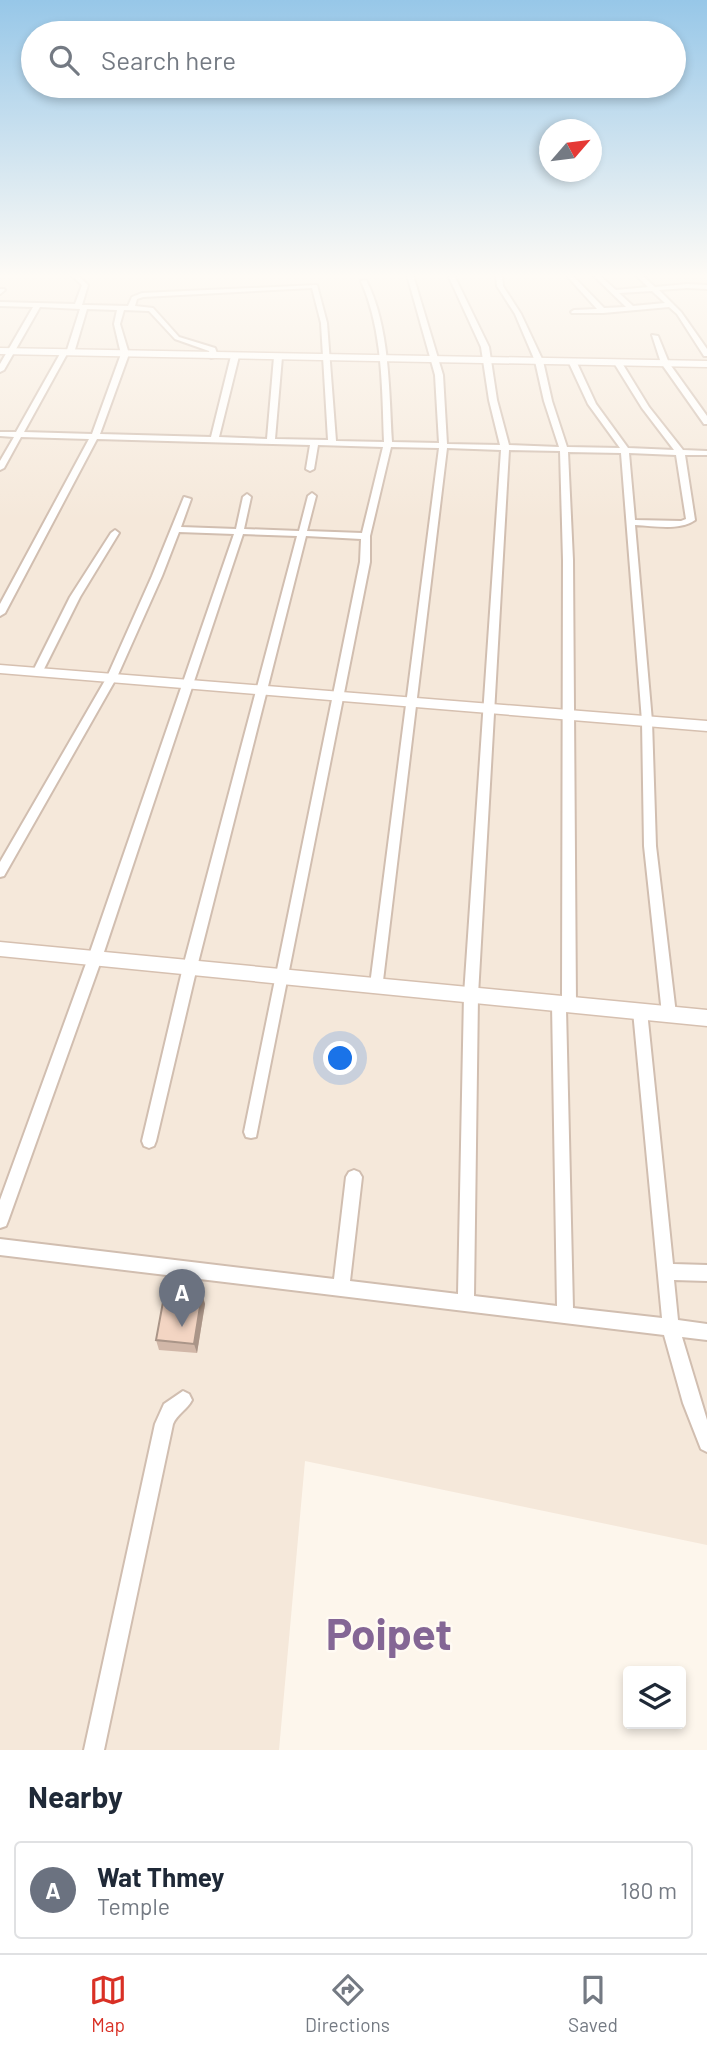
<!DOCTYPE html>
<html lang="en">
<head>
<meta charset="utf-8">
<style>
  body { margin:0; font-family:Barlow,sans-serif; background:#f2f2f3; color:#1f2937 }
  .controls { position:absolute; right:21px; bottom:21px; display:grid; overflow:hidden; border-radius:7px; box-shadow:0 4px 10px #0003 }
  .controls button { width:63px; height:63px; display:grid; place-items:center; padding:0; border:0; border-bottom:2px solid #e0e1e3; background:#fff; color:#1f2937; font:35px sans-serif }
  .compass { position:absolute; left:539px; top:119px; width:63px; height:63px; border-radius:50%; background:#fff; box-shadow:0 4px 10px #0003; rotate:62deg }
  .you { position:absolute; left:341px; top:1059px; width:24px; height:24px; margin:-18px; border:5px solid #fff; border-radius:50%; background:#1a73e8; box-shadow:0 0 0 10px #1a73e833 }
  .badge { display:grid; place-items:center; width:46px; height:46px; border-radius:50%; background:#d93025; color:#fff; font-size:23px; font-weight:700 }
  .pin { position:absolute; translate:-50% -58px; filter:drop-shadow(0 2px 4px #0008) }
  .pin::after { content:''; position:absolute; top:37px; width:24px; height:21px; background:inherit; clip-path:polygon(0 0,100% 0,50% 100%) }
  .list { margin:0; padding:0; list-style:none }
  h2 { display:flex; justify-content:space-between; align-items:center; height:91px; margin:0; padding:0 28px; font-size:30px }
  h2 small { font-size:23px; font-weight:400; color:#747a83 }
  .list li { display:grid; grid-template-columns:46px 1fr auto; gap:21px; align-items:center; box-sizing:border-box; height:98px; margin:0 14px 14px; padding:0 14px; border:2px solid #e0e1e3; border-radius:7px }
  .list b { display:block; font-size:26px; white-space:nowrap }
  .list p { margin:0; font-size:23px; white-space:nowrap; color:#747a83 }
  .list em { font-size:23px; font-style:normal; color:#747a83 }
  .icon { flex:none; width:38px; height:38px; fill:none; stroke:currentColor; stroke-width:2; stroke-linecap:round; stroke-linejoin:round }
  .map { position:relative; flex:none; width:707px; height:1750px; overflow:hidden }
  .search { position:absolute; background:#fff; box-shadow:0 4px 10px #0003; left:21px; right:21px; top:21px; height:77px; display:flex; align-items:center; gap:18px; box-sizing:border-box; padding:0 24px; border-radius:38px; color:#747a83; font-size:26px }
  .sheet { height:203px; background:#fff }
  nav { display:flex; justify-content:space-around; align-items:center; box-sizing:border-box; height:98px; border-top:2px solid #e0e1e3; background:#fff; font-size:19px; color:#747a83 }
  nav a { display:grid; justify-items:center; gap:4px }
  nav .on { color:#d93025 }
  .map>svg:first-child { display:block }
  .residential { fill:#f5e8da }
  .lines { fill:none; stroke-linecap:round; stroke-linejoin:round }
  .street-casing { stroke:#d1beb0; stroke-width:4 }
  .secondary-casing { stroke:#d6c0b0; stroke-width:3 }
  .street { fill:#fff; fill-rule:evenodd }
  .secondary { fill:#fff; fill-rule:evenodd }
  .wall { fill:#d1b7a8 }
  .shaded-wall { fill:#aa9588 }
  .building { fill:#f3d5c3; stroke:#aa9588; stroke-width:2 }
  .labels { text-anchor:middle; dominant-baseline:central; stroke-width:5; stroke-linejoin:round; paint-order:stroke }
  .near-town-label { font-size:44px; font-weight:bold; fill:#846695; stroke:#fffaf3 }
</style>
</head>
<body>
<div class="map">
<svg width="707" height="1750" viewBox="0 0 707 1750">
  <rect width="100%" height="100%" fill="#fdf6ec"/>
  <path class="residential" d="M 0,275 L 707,275 L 707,1545 L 305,1461 L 279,1750 L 0,1750 Z"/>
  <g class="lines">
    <defs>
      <path id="street" d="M 71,275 L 77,275 L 88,285 L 82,305 L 87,305 L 128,306 L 132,297 L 142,293 L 317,285 L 327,323 L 336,441 L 384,442 C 382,388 383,331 361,281 L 366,280 C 390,326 389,391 392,442 L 439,443 L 435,375 L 407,275 L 413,275 L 443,375 L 447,444 L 500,445 L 489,400 L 481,347 L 448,275 L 454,275 L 489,347 L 497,400 L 509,445 L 559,447 L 544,401 L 535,361 L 515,314 L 497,286 L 496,275 L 502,275 L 503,286 L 521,314 L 543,361 L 552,401 L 567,447 L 620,448 L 588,404 L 569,363 L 573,361 L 577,363 L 596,404 L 628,448 L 674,450 L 642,408 L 614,363 L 618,361 L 622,363 L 649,407 L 683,450 L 707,451 L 707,455 L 685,455 L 695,520 C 679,531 655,526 635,525 L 652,721 L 656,846 L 676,1014 L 674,1018 L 669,1020 L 664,1018 L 662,1014 L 644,846 L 642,721 L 621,453 L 568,452 L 573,560 L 576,1004 L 574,1008 L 566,1008 L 573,1308 L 662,1318 L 633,1011 L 635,1007 L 640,1006 L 645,1007 L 647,1011 L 673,1264 L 707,1265 L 707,1281 L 674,1280 L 678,1320 L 707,1324 L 707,1340 L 682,1337 L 707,1420 L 707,1452 L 701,1449 L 683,1403 L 664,1335 L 0,1255 L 0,1239 L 334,1279 L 346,1177 L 349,1172 L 354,1170 L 359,1172 L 362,1177 L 350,1281 L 458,1294 L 464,995 L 501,450 L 447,448 L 382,989 L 377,990 L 372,989 L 370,985 L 439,448 L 391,447 L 370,536 L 370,562 L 256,1137 L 251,1138 L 246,1137 L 244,1132 L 360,562 L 361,539 L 306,536 L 197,967 L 156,1141 L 154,1146 L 149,1148 L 144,1146 L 142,1141 L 183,967 L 297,536 L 243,534 L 102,958 L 8,1221 L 6,1226 L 0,1228 L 0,1200 L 88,958 L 234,534 L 179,532 L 162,576 L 117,677 L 4,876 L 0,877 L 0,862 L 107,677 L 152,576 L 184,497 L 191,499 L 181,527 L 236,529 L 243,497 L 247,494 L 251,497 L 244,529 L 299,531 L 308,496 L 312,493 L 316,496 L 307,531 L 362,533 L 383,447 L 318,445 L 314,469 L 310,471 L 306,469 L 310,445 L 97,439 L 5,613 L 0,616 L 0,604 L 89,439 L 21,437 L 4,468 L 0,470 L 0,461 L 14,437 L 0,436 L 0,432 L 16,432 L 61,352 L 67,350 L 80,309 L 40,307 L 4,370 L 0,372 L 0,364 L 33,307 L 0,306 L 0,302 L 75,304 L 82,285 ZM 312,288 L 321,323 L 328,440 L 275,439 L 282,357 L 278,355 L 274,357 L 267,439 L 219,437 L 239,356 L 235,354 L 231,356 L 211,437 L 100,434 L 129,354 L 120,324 L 124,310 L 149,311 L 175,339 L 209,351 L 211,358 L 218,356 L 215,348 L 179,337 L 153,308 L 135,306 L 137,299 L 143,297 ZM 87,309 L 117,310 L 114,324 L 121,354 L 92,434 L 24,432 L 67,354 L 74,353 ZM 509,450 L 560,451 L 563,560 L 562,999 L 554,999 L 552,1003 L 557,1306 L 474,1296 L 478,995 ZM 629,453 L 676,455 L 686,519 L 681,521 L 635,520 Z
        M 566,275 L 572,275 L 604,308 L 626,307 L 593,275 L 599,275 L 616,290 L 648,287 L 636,275 L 642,275 L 655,287 L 687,284 L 707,285 L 707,289 L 687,288 L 659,290 L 681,312 L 707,349 L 707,356 L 704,356 L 677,314 L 669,307 L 603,313 L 572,313 L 571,312 L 574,310 L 597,309 ZM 652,291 L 665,303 L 633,306 L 619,293 Z
        M 0,289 L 4,289 L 5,290 L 0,294 Z
        M 652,335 L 658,336 L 669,363 L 707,416 L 707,424 L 704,424 L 661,363 Z
        M 115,530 L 119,533 L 80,597 L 42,673 L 34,673 L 33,671 L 70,597 L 111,533 Z
        M 183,1391 L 189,1394 L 192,1400 C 187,1410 177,1414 173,1424 L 104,1750 L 84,1750 L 155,1424 L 164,1404 Z"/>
      <path id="secondary" d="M 0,348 L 707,361 L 707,367 L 0,354 Z
        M 0,665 L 707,721 L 707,731 L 0,673 Z
        M 0,942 L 707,1010 L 707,1026 L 0,956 Z"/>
    </defs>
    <use href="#street" class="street-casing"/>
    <use href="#secondary" class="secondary-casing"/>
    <use href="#street" class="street"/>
    <use href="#secondary" class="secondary"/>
  </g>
  <path class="wall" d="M 202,1294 L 205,1304 L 197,1353 L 159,1350 L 156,1340 Z"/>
  <path class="shaded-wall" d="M 202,1294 L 205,1304 L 197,1353 L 194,1344 Z"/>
  <path class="building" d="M 165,1291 L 202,1294 L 194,1344 L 156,1340 Z"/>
  <linearGradient id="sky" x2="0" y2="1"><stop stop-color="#97c7e8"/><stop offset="0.53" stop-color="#fefbf6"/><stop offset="1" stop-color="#fefbf6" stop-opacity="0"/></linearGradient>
  <rect width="707" height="520" fill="url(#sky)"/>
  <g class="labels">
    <g class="near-town-label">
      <text x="389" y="1632">Poipet</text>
    </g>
  </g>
</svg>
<div class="controls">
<button><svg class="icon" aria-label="layers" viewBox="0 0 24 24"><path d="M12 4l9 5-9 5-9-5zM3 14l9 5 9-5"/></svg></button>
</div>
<svg class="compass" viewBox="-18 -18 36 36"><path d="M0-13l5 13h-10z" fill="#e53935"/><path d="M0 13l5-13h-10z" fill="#747a83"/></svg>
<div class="you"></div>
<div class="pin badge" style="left:182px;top:1327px;background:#6b7280">A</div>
<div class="search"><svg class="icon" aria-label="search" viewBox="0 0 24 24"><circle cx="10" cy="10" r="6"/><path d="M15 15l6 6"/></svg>Search here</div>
</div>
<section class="sheet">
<h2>Nearby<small></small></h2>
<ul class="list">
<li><span class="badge" style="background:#6b7280">A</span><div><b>Wat Thmey</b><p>Temple</p></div><em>180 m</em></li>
</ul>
</section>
<nav>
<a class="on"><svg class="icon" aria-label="map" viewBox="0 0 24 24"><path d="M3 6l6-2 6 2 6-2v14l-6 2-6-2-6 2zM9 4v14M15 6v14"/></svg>Map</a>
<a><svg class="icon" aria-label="directions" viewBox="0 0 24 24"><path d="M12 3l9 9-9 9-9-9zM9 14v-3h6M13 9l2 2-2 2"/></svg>Directions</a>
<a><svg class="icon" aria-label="saved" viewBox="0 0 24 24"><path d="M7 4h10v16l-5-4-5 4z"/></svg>Saved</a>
</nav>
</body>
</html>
